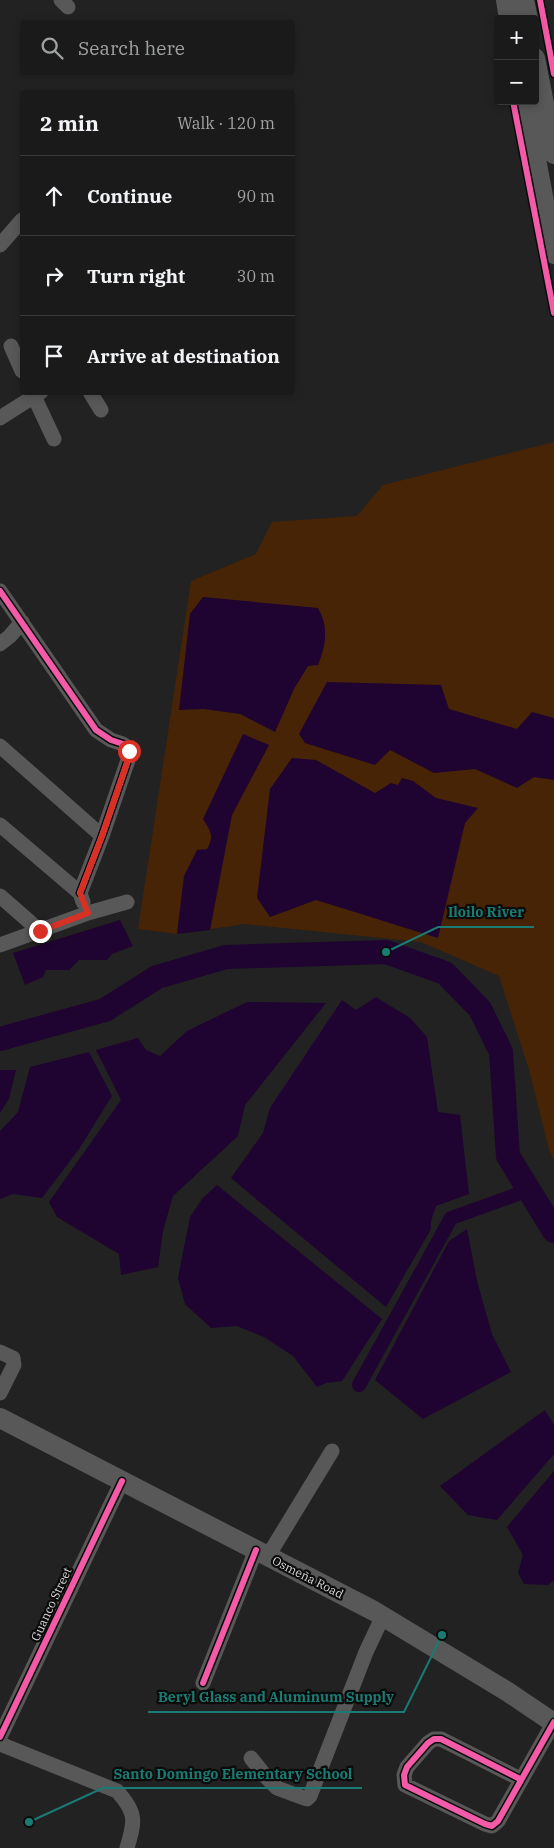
<!DOCTYPE html>
<html lang="en">
<head>
<meta charset="utf-8">
<style>
  body { margin:0; font-family:"IBM Plex Serif",serif; background:#232323; color:#f1f3f6 }
  .controls { position:absolute; right:15px; top:15px; display:grid; overflow:hidden; border-radius:5px; box-shadow:0 2px 8px #0003 }
  .controls button { width:45px; height:45px; display:grid; place-items:center; padding:0; border:0; border-bottom:1px solid #383839; background:#1a1a1a; color:#f1f3f6; font:25px sans-serif }
  .stop { position:absolute; width:15px; height:15px; margin:-11px; border:4px solid #d93025; border-radius:50%; background:#fff }
  .stop.end { background:#d93025; border-color:#fff; box-shadow:0 1px 5px #0008 }
  .list { margin:0; padding:0; list-style:none }
  h2 { display:flex; justify-content:space-between; align-items:center; height:65px; margin:0; padding:0 20px; font-size:21px }
  h2 small { font-size:16px; font-weight:400; color:#9fa1a2 }
  .list li { display:grid; grid-template-columns:32px 1fr auto; gap:15px; align-items:center; box-sizing:border-box; height:80px; padding:0 20px; border-top:1px solid #383839 }
  .list b { display:block; font-size:19px; white-space:nowrap }
  .list em { font-size:16px; font-style:normal; color:#9fa1a2 }
  .icon { flex:none; width:28px; height:28px; fill:none; stroke:currentColor; stroke-width:2; stroke-linecap:round; stroke-linejoin:round }
  .map { position:relative; flex:none; width:554px; height:1848px; overflow:hidden }
  .search { position:absolute; background:#1a1a1a; box-shadow:0 2px 8px #0003; left:20px; top:20px; width:275px; height:55px; display:flex; align-items:center; gap:12px; box-sizing:border-box; padding:0 18px; border-radius:5px; color:#9fa1a2; font-size:19px }
  .panel { position:absolute; background:#1a1a1a; box-shadow:0 2px 8px #0003; left:20px; top:90px; width:275px; height:305px; border-radius:5px }
  .map>svg:first-child { display:block }
  .green { fill:#472405 }
  .water { fill:#1f0330 }
  .lines { fill:none; stroke-linecap:round; stroke-linejoin:round }
  .canal { stroke:#1f0330; stroke-width:14 }
  .river { stroke:#1f0330; stroke-width:24 }
  .minor { stroke:#585858; stroke-width:15 }
  .major { stroke:#595858; stroke-width:20 }
  .cycleway-casing { stroke:#0c0b0b; stroke-width:9 }
  .cycleway { stroke:#f35aa7; stroke-width:6 }
  .route { stroke:#d93025; stroke-width:6 }
  .labels { text-anchor:middle; dominant-baseline:central; stroke-width:4.5; stroke-linejoin:round; paint-order:stroke }
  .street-label { font-size:12px; fill:#dad8d9; stroke:#0c0b0b }
  .leader { fill:none; stroke:#197b73; stroke-width:2 }
  .callout-dot { fill:#197b73; stroke:#0c0b0b; stroke-width:2 }
  .callout-label { font-size:14px; text-anchor:middle; font-weight:bold; fill:#197b73; stroke:#0c0b0b; stroke-width:4.5; stroke-linejoin:round; paint-order:stroke }
</style>
</head>
<body>
<div class="map">
<svg width="554" height="1848" viewBox="0 0 554 1848">
  <rect width="100%" height="100%" fill="#222"/>
  <path class="green" d="M 554,442 L 554,1160 L 549,1150 L 529,1070 L 499,976 L 421,942 L 245,924 L 177,934 L 138,929 L 191,581 L 256,554 L 272,522 L 357,516 L 383,485 Z"/>
  <path class="water" d="M 203,597 L 318,608 C 329,627 326,645 318,665 L 308,666 L 294,689 L 275,732 L 240,714 L 204,709 L 179,710 L 190,614 Z
    M 327,682 L 441,685 L 449,709 L 517,729 L 532,712 L 554,718 L 554,780 L 534,777 L 517,788 L 475,769 L 434,773 L 390,750 L 375,765 L 305,743 L 299,734 Z
    M 243,734 L 269,745 L 232,815 L 210,930 L 177,934 L 184,876 L 197,850 L 207,849 C 215,835 210,831 203,819 Z
    M 292,758 L 316,760 L 375,793 L 391,783 L 398,785 L 402,778 L 413,781 L 436,798 L 478,808 L 465,823 L 438,938 L 316,900 L 270,917 L 257,898 L 270,789 Z
    M 120,920 L 133,946 L 112,954 L 107,960 L 79,960 L 69,970 L 46,970 L 43,977 L 25,985 L 13,953 Z
    M 376,997 L 410,1018 L 427,1037 L 438,1112 L 460,1115 L 469,1194 L 436,1206 L 431,1221 L 431,1229 L 386,1307 L 231,1178 L 263,1133 L 270,1108 L 342,1000 L 356,1010 Z
    M 247,1002 L 326,1003 L 245,1105 L 238,1136 L 173,1196 L 163,1231 L 158,1267 L 121,1275 L 119,1254 L 57,1217 L 49,1202 L 121,1100 L 96,1050 L 138,1038 L 146,1050 L 160,1056 L 187,1031 Z
    M 89,1052 L 112,1096 L 79,1149 L 42,1198 L 13,1194 L 0,1199 L 0,1131 L 18,1112 L 30,1067 Z
    M 0,1070 L 16,1070 L 9,1099 L 0,1113 Z
    M 217,1185 L 382,1319 L 342,1381 L 326,1383 L 317,1387 L 293,1356 L 264,1337 L 237,1326 L 211,1328 L 185,1304 L 178,1278 L 190,1217 L 202,1199 Z
    M 467,1229 L 477,1281 L 492,1334 L 511,1372 L 423,1419 L 375,1380 L 449,1241 Z
    M 545,1410 L 554,1425 L 554,1454 L 497,1520 L 468,1515 L 440,1486 Z
    M 554,1471 L 554,1580 L 548,1585 L 524,1584 L 518,1573 L 523,1555 L 507,1527 Z"/>
  <g class="lines">
    <path class="canal" d="M 359,1385 L 451,1218 L 529,1190"/>
    <path class="river" d="M 0,1039 L 105,1010 L 157,977 L 226,957 L 386,952 L 445,973 L 480,1009 L 501,1052 L 508,1156 L 554,1231"/>
    <path class="minor" d="M 61,0 L 68,7
      M 0,245 L 22,220
      M 11,346 L 22,371
      M 32,392 L 54,439
      M 90,392 L 101,410
      M 0,418 L 41,392
      M 0,591 L 96,730 L 111,740 L 123,744 L 129,751 L 128,760 L 102,836 L 80,893
      M 0,644 L 10,636 L 22,622
      M 0,746 L 102,836
      M 0,825 L 80,893 L 83,902
      M 0,896 L 40,931
      M 0,945 L 88,913 L 127,902
      M 0,1352 L 13,1358 L 14,1365 L 0,1393
      M 268,1556 L 332,1451
      M 203,1683 L 256,1550
      M 0,1737 L 122,1481
      M 0,1744 L 117,1791 C 137,1813 135,1821 127,1848
      M 251,1758 L 267,1778 L 277,1788 L 304,1798 L 307,1799 L 310,1796 L 366,1652 L 383,1616
      M 520,1779 L 441,1739 L 434,1739 L 428,1743 L 407,1767 L 404,1775 L 405,1785 L 485,1824 L 492,1826 L 498,1821 L 554,1722"/>
    <path class="major" d="M 506,0 L 509,19
      M 524,0 L 528,19
      M 535,58 L 554,154
      M 525,101 L 554,254
      M 0,1418 L 374,1611 L 508,1692 L 554,1723"/>
    <defs>
      <path id="cycleway" d="M 540,0 L 554,74
        M 513,101 L 554,313
        M 0,591 L 96,730 L 111,740 L 123,744 L 129,751 L 128,760 L 102,836 L 80,893
        M 203,1683 L 256,1550
        M 0,1737 L 122,1481
        M 520,1779 L 441,1739 L 434,1739 L 428,1743 L 407,1767 L 404,1775 L 405,1785 L 485,1824 L 492,1826 L 498,1821 L 554,1722"/>
    </defs>
    <use href="#cycleway" class="cycleway-casing"/>
    <use href="#cycleway" class="cycleway"/>
  </g>
  <g class="lines">
    <path class="route" d="M 40,931 L 88,913 L 80,893 L 102,836 L 128,760 L 129,751"/>
  </g>
  <g class="labels">
    <g class="street-label">
      <text transform="translate(308 1577) rotate(27)">Osmeña Road</text>
      <text transform="translate(51 1604) rotate(-65)">Guanco Street</text>
    </g>
  </g>
  <path class="leader" d="M386 952L438 927H534M442 1635L404 1712H148M29 1822L103 1788H362"/>
  <g class="callout-dot">
    <circle cx="386" cy="952" r="5"/>
    <circle cx="442" cy="1635" r="5"/>
    <circle cx="29" cy="1822" r="5"/>
  </g>
  <g class="callout-label">
    <text x="486" y="917">Iloilo River</text>
    <text x="276" y="1702">Beryl Glass and Aluminum Supply</text>
    <text x="233" y="1779">Santo Domingo Elementary School</text>
  </g>
</svg>
<div class="controls">
<button>+</button>
<button>−</button>
</div>
<div class="stop" style="left:129px;top:751px"></div>
<div class="stop end" style="left:40px;top:931px"></div>
<div class="search"><svg class="icon" aria-label="search" viewBox="0 0 24 24"><circle cx="10" cy="10" r="6"/><path d="M15 15l6 6"/></svg>Search here</div>
<section class="panel">
<h2>2 min<small>Walk · 120 m</small></h2>
<ul class="list">
<li><svg class="icon" aria-label="ahead" viewBox="0 0 24 24"><path d="M12 20V5M6 11l6-6 6 6"/></svg><div><b>Continue</b></div><em>90 m</em></li>
<li><svg class="icon" aria-label="right" viewBox="0 0 24 24"><path d="M7 20v-9h11M14 6l5 5-5 5"/></svg><div><b>Turn right</b></div><em>30 m</em></li>
<li><svg class="icon" aria-label="arrive" viewBox="0 0 24 24"><path d="M6 21V4h12l-3 4 3 4H6"/></svg><div><b>Arrive at destination</b></div></li>
</ul>
</section>
</div>
</body>
</html>
